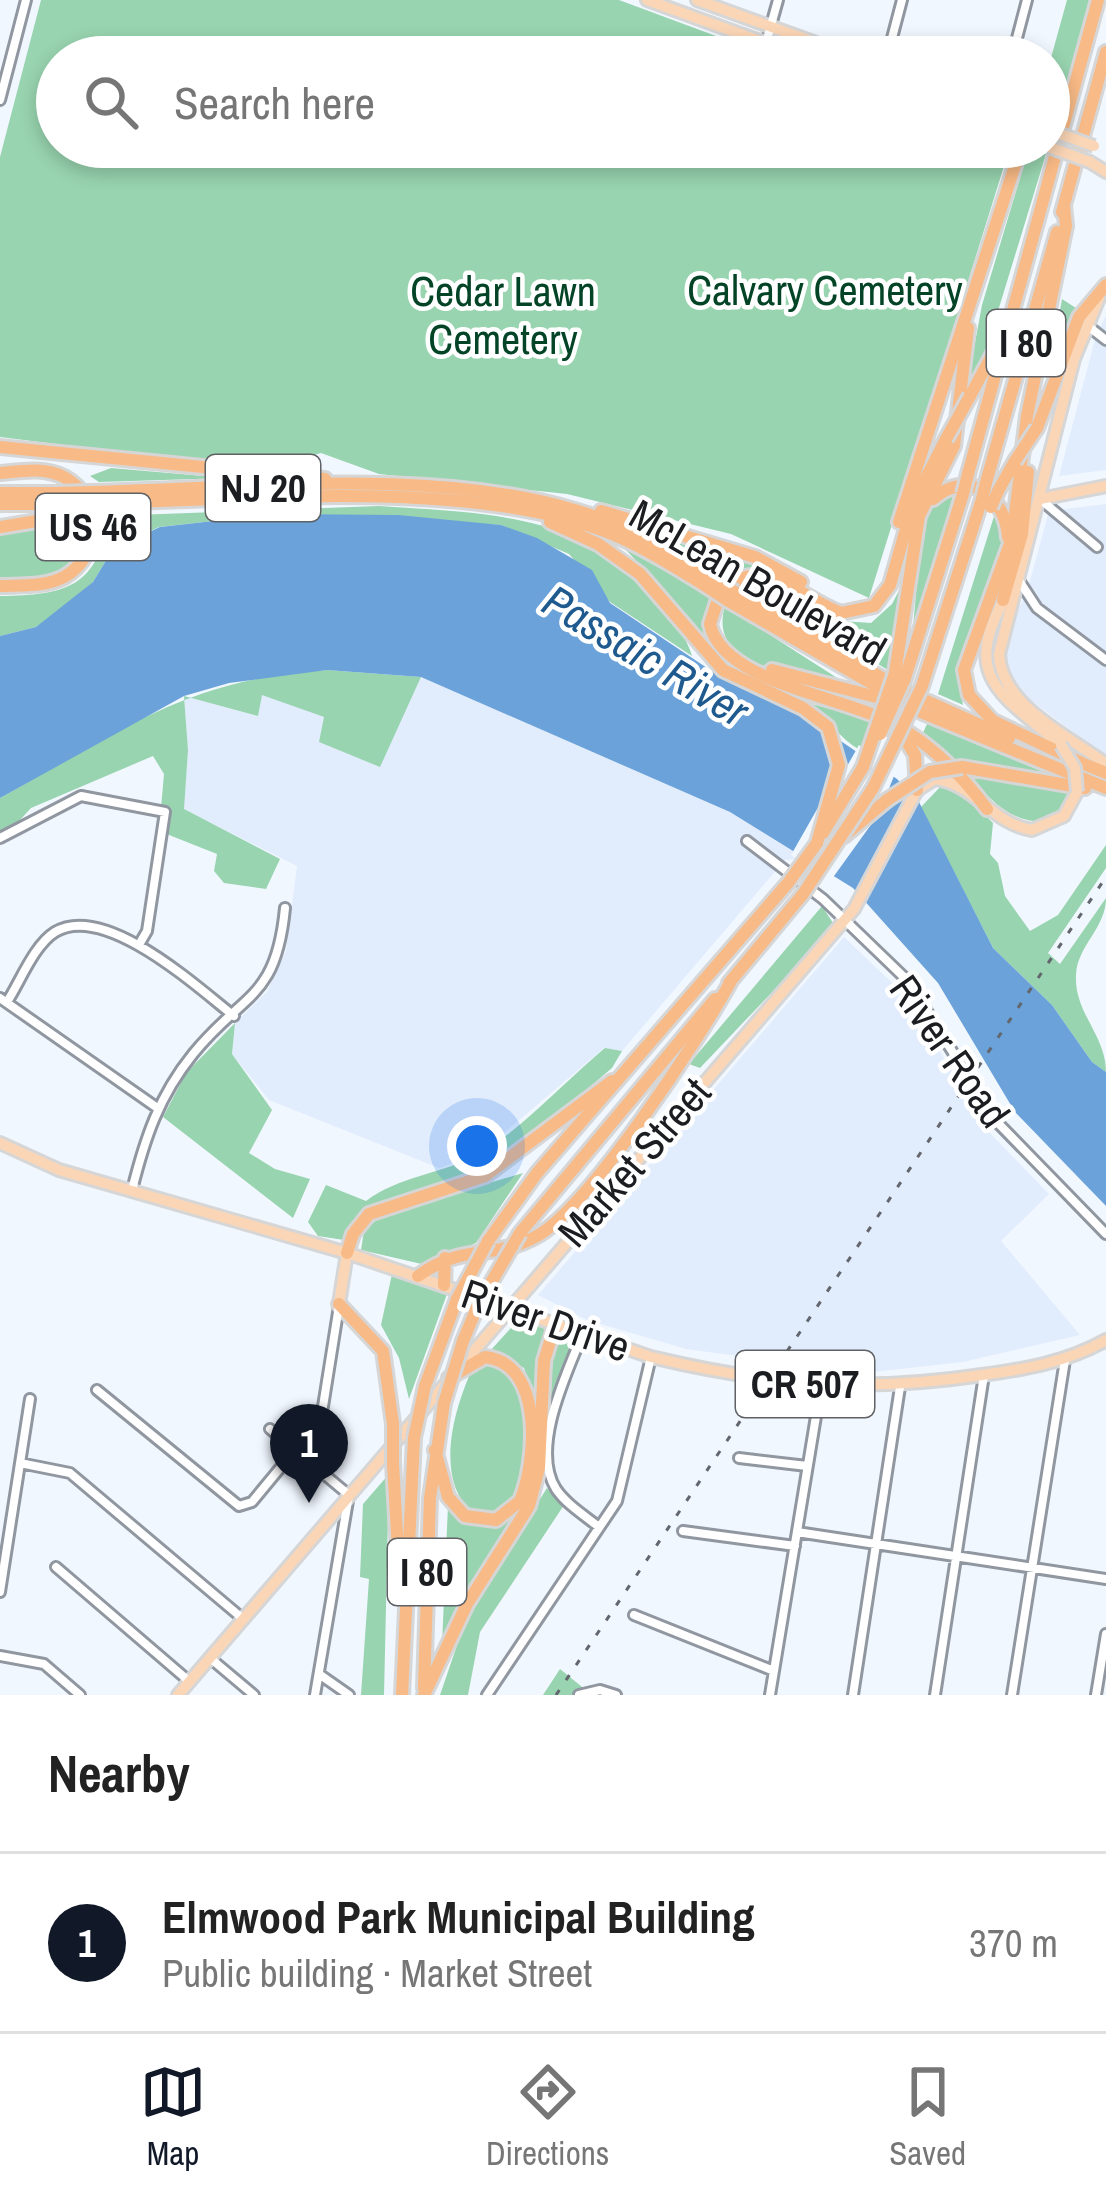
<!DOCTYPE html>
<html lang="en">
<head>
<meta charset="utf-8">
<style>
  body { margin:0; font-family:"Archivo Narrow",sans-serif; background:#f6f6f6; color:#222 }
  .you { position:absolute; left:477px; top:1146px; width:42px; height:42px; margin:-30px; border:9px solid #fff; border-radius:50%; background:#1a73e8; box-shadow:0 0 0 18px #1a73e833 }
  .badge { display:grid; place-items:center; width:78px; height:78px; border-radius:50%; background:#111827; color:#fff; font-size:39px; font-weight:700 }
  .pin { position:absolute; translate:-50% -99px; filter:drop-shadow(0 3px 6px #0008) }
  .pin::after { content:''; position:absolute; top:63px; width:42px; height:36px; background:inherit; clip-path:polygon(0 0,100% 0,50% 100%) }
  .list { margin:0; padding:0; list-style:none }
  h2 { display:flex; justify-content:space-between; align-items:center; height:156px; margin:0; padding:0 48px; font-size:51px }
  h2 small { font-size:39px; font-weight:400; color:#767676 }
  .list li { display:grid; grid-template-columns:78px 1fr auto; gap:36px; align-items:center; box-sizing:border-box; height:180px; padding:0 48px; border-top:3px solid #e0e0e0 }
  .list b { display:block; font-size:45px; white-space:nowrap }
  .list p { margin:0; font-size:39px; white-space:nowrap; color:#767676 }
  .list em { font-size:39px; font-style:normal; color:#767676 }
  .icon { flex:none; width:66px; height:66px; fill:none; stroke:currentColor; stroke-width:2; stroke-linecap:round; stroke-linejoin:round }
  .map { position:relative; flex:none; width:1106px; height:1695px; overflow:hidden }
  .search { position:absolute; background:#fff; box-shadow:0 6px 18px #0003; left:36px; right:36px; top:36px; height:132px; display:flex; align-items:center; gap:30px; box-sizing:border-box; padding:0 42px; border-radius:66px; color:#767676; font-size:45px }
  .sheet { height:336px; background:#fff }
  nav { display:flex; justify-content:space-around; align-items:center; box-sizing:border-box; height:168px; border-top:3px solid #e0e0e0; background:#fff; font-size:33px; color:#767676 }
  nav a { display:grid; justify-items:center; gap:6px }
  nav .on { color:#111827 }
  .map>svg:first-child { display:block }
  .built { fill:#e1ecfd }
  .green { fill:#98d4af }
  .water { fill:#6aa2d9 }
  .pier { fill:#f1f7ff }
  .lines { fill:none; stroke-linecap:round; stroke-linejoin:round }
  .minor-casing { stroke:#9197a0; stroke-width:14 }
  .major-casing { stroke:#d6d6d7; stroke-width:16 }
  .highway-casing { stroke:#d6d6d7; stroke-width:18 }
  .minor { stroke:#fff; stroke-width:8 }
  .major { stroke:#fbd6b6; stroke-width:10 }
  .highway { stroke:#f8ba86; stroke-width:12 }
  .rail { stroke:#63666c; stroke-width:3; stroke-dasharray:6 12; stroke-linecap:butt }
  .major-bridge-casing { stroke:#d6d6d7; stroke-width:16; stroke-linecap:butt }
  .highway-bridge-casing { stroke:#d6d6d7; stroke-width:18; stroke-linecap:butt }
  .major-bridge { stroke:#fbd6b6; stroke-width:10 }
  .highway-bridge { stroke:#f8ba86; stroke-width:12 }
  .labels { text-anchor:middle; dominant-baseline:central; stroke-width:9; stroke-linejoin:round; paint-order:stroke }
  .shield { fill:#fff; stroke:#5f6164; stroke-width:3 }
  .shield-label { font-size:39px; font-weight:bold; fill:#1b1d21 }
  .park-label { font-size:42px; fill:#034427; stroke:#fff }
  .street-label { font-size:42px; fill:#1b1d21; stroke:#fff }
  .water-label { font-size:45px; font-style:italic; fill:#1f5a8f; stroke:#fff }
</style>
</head>
<body>
<div class="map">
<svg width="1106" height="1695" viewBox="0 0 1106 1695">
  <rect width="100%" height="100%" fill="#f1f7ff"/>
  <path class="built" d="M 1106,316 L 1106,470 L 1059,476 L 1097,332 Z
    M 1106,504 L 1106,757 L 1007,682 L 1004,633 L 1026,595 L 1049,511 Z
    M 421,677 L 730,812 L 807,858 L 785,860 L 622,1051 L 604,1048 L 478,1155 L 439,1168 L 269,1100 L 232,1054 L 235,1023 L 267,992 L 286,951 L 297,866 L 183,809 L 188,750 L 184,696 L 257,716 L 261,694 L 324,717 L 320,742 L 380,766 Z
    M 844,937 L 906,996 L 989,1132 L 1049,1194 L 1001,1241 L 1080,1335 L 963,1362 L 864,1373 L 686,1349 L 587,1320 L 538,1295 Z"/>
  <path class="green" d="M 41,0 L 619,0 L 773,57 L 57,57 L 57,147 L 1010,147 L 869,598 L 731,534 L 567,494 L 379,474 L 321,453 L 262,470 L 0,437 L 0,157 Z
    M 1067,0 L 1089,0 L 1057,121 L 1049,117 L 1049,65 Z
    M 1029,148 L 1046,154 L 987,347 L 966,391 L 982,305 Z
    M 1062,299 L 1079,310 L 1041,416 Z
    M 111,468 L 227,478 L 99,482 L 90,476 Z
    M 955,489 L 912,638 L 922,528 L 934,503 Z
    M 379,506 C 485,513 596,513 664,609 C 675,624 687,638 692,656 L 610,602 L 569,554 L 501,525 L 277,514 L 159,527 L 113,549 L 93,582 L 58,612 L 36,627 L 0,636 L 0,596 C 65,595 99,588 108,516 Z
    M 996,510 C 1019,557 973,610 960,657 C 956,673 961,689 963,705 L 938,694 Z
    M 88,520 C 81,579 53,578 0,581 L 0,532 Z
    M 670,539 L 762,565 L 733,576 Z
    M 625,549 L 712,597 L 704,623 L 716,658 L 669,595 Z
    M 906,577 L 891,672 L 750,585 L 780,585 L 828,620 L 871,623 L 892,604 Z
    M 725,606 L 845,683 C 800,673 706,670 725,606 Z
    M 327,670 L 421,677 L 380,767 L 319,742 L 324,717 L 262,695 L 258,716 L 184,696 L 188,750 L 184,809 L 280,859 L 266,889 L 224,883 L 214,871 L 217,854 L 159,831 L 164,774 L 153,756 L 31,808 L 0,842 L 0,798 C 116,733 189,678 327,670 Z
    M 808,703 L 872,720 L 860,750 C 840,739 827,718 808,703 Z
    M 927,724 L 1046,773 L 952,761 L 922,735 Z
    M 965,773 L 1074,788 L 1052,821 C 1011,826 992,800 965,773 Z
    M 943,784 L 961,791 L 993,823 L 990,854 L 998,863 L 1005,896 L 1030,931 L 1058,915 L 1106,845 L 1106,868 L 1048,953 L 1060,964 L 1106,898 C 1106,928 1077,946 1076,975 C 1074,1013 1106,1035 1106,1072 L 1092,1062 L 1052,1005 L 993,948 L 921,807 Z
    M 822,906 L 835,926 L 700,1068 L 689,1064 Z
    M 235,1023 L 232,1054 L 272,1110 L 249,1153 L 275,1169 L 310,1179 L 293,1218 L 163,1117 L 186,1073 Z
    M 605,1048 L 622,1051 L 612,1068 L 500,1163 L 474,1179 L 362,1216 L 344,1240 L 318,1236 L 308,1222 L 326,1185 L 366,1201 C 397,1177 440,1174 476,1156 C 513,1137 570,1077 605,1048 Z
    M 523,1173 L 476,1243 L 426,1265 L 361,1250 L 364,1231 L 382,1215 Z
    M 392,1274 L 447,1294 L 409,1399 L 399,1358 L 381,1325 Z
    M 520,1318 L 547,1330 L 536,1403 L 524,1368 L 490,1351 Z
    M 560,1338 L 576,1341 L 549,1410 L 553,1357 Z
    M 487,1362 C 513,1370 517,1386 523,1411 C 561,1565 391,1549 473,1367 Z
    M 389,1474 L 384,1695 L 361,1695 L 369,1579 L 360,1577 L 363,1504 Z
    M 547,1488 L 564,1505 L 480,1632 L 468,1695 L 440,1695 L 468,1613 Z
    M 448,1505 C 467,1536 501,1528 524,1510 L 442,1645 Z
    M 560,1669 L 587,1691 L 584,1695 L 543,1695 Z"/>
  <path class="water" d="M 277,514 L 398,515 L 501,525 L 537,538 L 592,570 L 610,603 L 722,678 L 808,719 L 897,779 L 919,802 L 993,948 L 1052,1005 L 1092,1062 L 1106,1072 L 1106,1206 L 1015,1112 L 938,983 L 853,888 L 730,812 L 421,677 L 327,670 L 229,683 L 184,696 L 0,798 L 0,636 L 36,627 L 93,582 L 113,549 L 160,527 Z"/>
  <path class="pier" d="M 811,714 L 835,730 L 842,775 L 859,745 L 896,771 L 888,791 L 905,779 L 912,786 L 878,815 L 829,883 L 791,855 L 824,797 L 834,762 L 827,734 Z"/>
  <g class="lines">
    <defs>
      <path id="minor" d="M 766,43 L 778,0
        M 887,57 L 902,0
        M 1012,57 L 1027,0
        M 0,100 L 26,0
        M 1088,326 L 1106,340
        M 1040,499 L 1097,547
        M 1020,582 L 1037,608 L 1106,660
        M 0,838 L 81,796 L 165,812 L 147,931 L 140,943
        M 747,841 L 823,899 L 908,981 L 996,1121 L 1106,1234
        M 0,998 L 156,1107
        M 7,1002 C 20,982 34,945 55,932 C 105,902 197,987 234,1016
        M 132,1190 C 145,1138 159,1096 193,1054 C 243,992 276,1001 285,908
        M 583,1333 C 567,1373 530,1448 556,1489 C 566,1504 585,1516 599,1527
        M 97,1390 L 239,1506 L 252,1502 L 295,1450
        M 270,1429 L 349,1495 L 315,1695
        M 739,1458 L 807,1466
        M 20,1463 L 70,1473 L 242,1618
        M 314,1463 L 339,1306
        M 683,1531 L 795,1546
        M 797,1532 L 1106,1579
        M 56,1567 L 190,1682
        M 0,1592 L 30,1399
        M 634,1615 L 774,1671
        M 0,1656 L 44,1664 L 80,1695
        M 210,1658 L 254,1695
        M 319,1674 L 349,1695
        M 487,1695 L 617,1501 L 651,1357
        M 579,1695 L 600,1690 L 616,1695
        M 770,1695 L 821,1386
        M 853,1695 L 900,1387
        M 935,1695 L 984,1375
        M 1012,1695 L 1065,1360
        M 1096,1695 L 1106,1634"/>
      <path id="major" d="M 647,0 L 804,57
        M 697,0 L 855,57
        M 1090,162 L 1106,172
        M 1099,298 L 1074,359 L 999,654 C 1001,706 1069,736 1106,764
        M 1040,499 L 1106,486
        M 1008,593 C 958,677 1002,695 1061,745
        M 0,1143 L 59,1170 L 347,1253 L 651,1357 C 768,1385 862,1393 982,1375 C 1026,1369 1067,1362 1106,1340
        M 339,1304 L 347,1253
        M 178,1695 L 854,909 L 917,790 L 935,779 C 974,783 992,824 1032,830 L 1064,816 L 1077,792"/>
      <path id="highway" d="M 1064,206 L 1066,226 L 1027,416 L 1012,538 L 964,670 L 969,695 L 993,721 L 1082,763
        M 1062,212 L 1106,52
        M 970,396 L 996,348
        M 1037,428 L 1079,317 L 1106,285
        M 946,439 L 914,501 L 890,585 L 874,606 L 841,613 C 799,598 766,553 721,590 L 710,624 C 722,682 840,696 890,722 C 929,742 961,774 987,809
        M 0,447 L 325,479
        M 0,473 C 22,471 44,467 64,477 C 103,498 102,556 64,577 C 45,587 21,585 0,586
        M 968,474 L 1098,0
        M 987,479 L 1057,232
        M 999,489 L 1015,461
        M 92,492 C 245,489 430,466 578,511 C 628,526 672,553 717,581
        M 0,493 L 55,493
        M 933,499 C 968,468 1005,495 1008,537
        M 98,503 C 248,500 463,478 604,531 C 641,545 675,567 709,588
        M 0,504 L 67,504
        M 601,511 L 755,557 L 801,582
        M 550,522 L 598,544 L 640,574 L 723,670 L 803,708 L 828,727 L 839,765 L 817,843
        M 899,522 L 1021,147
        M 0,527 L 73,515
        M 735,592 L 904,691 L 1009,738
        M 727,600 L 923,713 L 1106,788
        M 1003,600 L 1022,534 L 1028,472
        M 772,670 L 880,698
        M 895,673 L 919,516 L 954,446 L 968,328
        M 905,678 L 963,494
        M 922,686 L 982,499
        M 902,734 L 915,755 L 917,790
        M 1079,762 L 1106,773
        M 962,767 L 1085,788
        M 823,833 L 863,767
        M 844,836 L 887,800
        M 729,983 L 803,894
        M 520,1233 L 715,999
        M 488,1241 L 537,1173 L 788,883
        M 347,1253 L 353,1234 L 369,1214 L 485,1176 L 612,1081
        M 418,1276 C 465,1242 492,1261 537,1236 C 589,1207 700,1038 731,981
        M 444,1285 L 445,1258
        M 339,1304 L 383,1351 L 393,1424
        M 463,1341 L 478,1305
        M 425,1386 L 457,1299
        M 435,1450 L 448,1497 L 465,1516 L 496,1520 L 520,1501 C 537,1461 544,1363 485,1357 L 449,1378
        M 393,1463 L 398,1551
        M 424,1688 L 430,1498 L 444,1403
        M 402,1695 L 414,1438
        M 424,1695 L 467,1604 L 529,1506 L 539,1468 L 544,1361 L 556,1322"/>
    </defs>
    <use href="#minor" class="minor-casing"/>
    <use href="#major" class="major-casing"/>
    <use href="#highway" class="highway-casing"/>
    <use href="#minor" class="minor"/>
    <use href="#major" class="major"/>
    <use href="#highway" class="highway"/>
    <path class="rail" d="M 556,1695 L 1106,877"/>
    <defs>
      <path id="major-bridge" d="M 1049,130 L 1094,146
        M 1049,147 L 1090,162
        M 1061,745 L 1075,768 L 1077,792"/>
      <path id="highway-bridge" d="M 946,439 L 970,396
        M 1015,461 L 1037,428
        M 55,493 L 92,492
        M 963,494 L 968,474
        M 982,499 L 987,479
        M 67,504 L 98,503
        M 991,507 L 999,489
        M 73,515 L 102,511
        M 717,581 L 735,592
        M 709,588 L 727,600
        M 880,734 L 905,678
        M 863,767 L 895,673
        M 887,800 L 930,772 L 962,767
        M 788,883 L 817,843
        M 803,894 L 873,788 L 922,686
        M 457,1299 L 488,1241
        M 478,1305 L 520,1233
        M 444,1403 L 463,1341
        M 393,1424 L 393,1463
        M 414,1438 L 425,1386"/>
    </defs>
    <use href="#major-bridge" class="major-bridge-casing"/>
    <use href="#highway-bridge" class="highway-bridge-casing"/>
    <use href="#major-bridge" class="major-bridge"/>
    <use href="#highway-bridge" class="highway-bridge"/>
  </g>
  <g class="labels">
    <g class="shield">
      <rect x="987" y="310" width="78" height="66" rx="9"/>
      <rect x="206" y="455" width="114" height="66" rx="9"/>
      <rect x="36" y="494" width="114" height="66" rx="9"/>
      <rect x="736" y="1351" width="138" height="66" rx="9"/>
      <rect x="388" y="1539" width="78" height="66" rx="9"/>
    </g>
    <g class="shield-label">
      <text x="1026" y="343">I 80</text>
      <text x="263" y="488">NJ 20</text>
      <text x="93" y="527">US 46</text>
      <text x="805" y="1384">CR 507</text>
      <text x="427" y="1572">I 80</text>
    </g>
    <g class="park-label">
      <text x="825" y="290">Calvary Cemetery</text>
      <text x="503" y="291">Cedar Lawn<tspan x="503" dy="48">Cemetery</tspan></text>
    </g>
    <g class="street-label">
      <text transform="translate(758 582) rotate(30)">McLean Boulevard</text>
      <text transform="translate(950 1051) rotate(55)">River Road</text>
      <text transform="translate(634 1162) rotate(-49)">Market Street</text>
      <text transform="translate(546 1320) rotate(19)">River Drive</text>
    </g>
    <g class="water-label">
      <text transform="translate(646 655) rotate(31)">Passaic River</text>
    </g>
  </g>
</svg>
<div class="you"></div>
<div class="pin badge" style="left:309px;top:1503px">1</div>
<div class="search"><svg class="icon" aria-label="search" viewBox="0 0 24 24"><circle cx="10" cy="10" r="6"/><path d="M15 15l6 6"/></svg>Search here</div>
</div>
<section class="sheet">
<h2>Nearby<small></small></h2>
<ul class="list">
<li><span class="badge">1</span><div><b>Elmwood Park Municipal Building</b><p>Public building · Market Street</p></div><em>370 m</em></li>
</ul>
</section>
<nav>
<a class="on"><svg class="icon" aria-label="map" viewBox="0 0 24 24"><path d="M3 6l6-2 6 2 6-2v14l-6 2-6-2-6 2zM9 4v14M15 6v14"/></svg>Map</a>
<a><svg class="icon" aria-label="directions" viewBox="0 0 24 24"><path d="M12 3l9 9-9 9-9-9zM9 14v-3h6M13 9l2 2-2 2"/></svg>Directions</a>
<a><svg class="icon" aria-label="saved" viewBox="0 0 24 24"><path d="M7 4h10v16l-5-4-5 4z"/></svg>Saved</a>
</nav>
</body>
</html>
